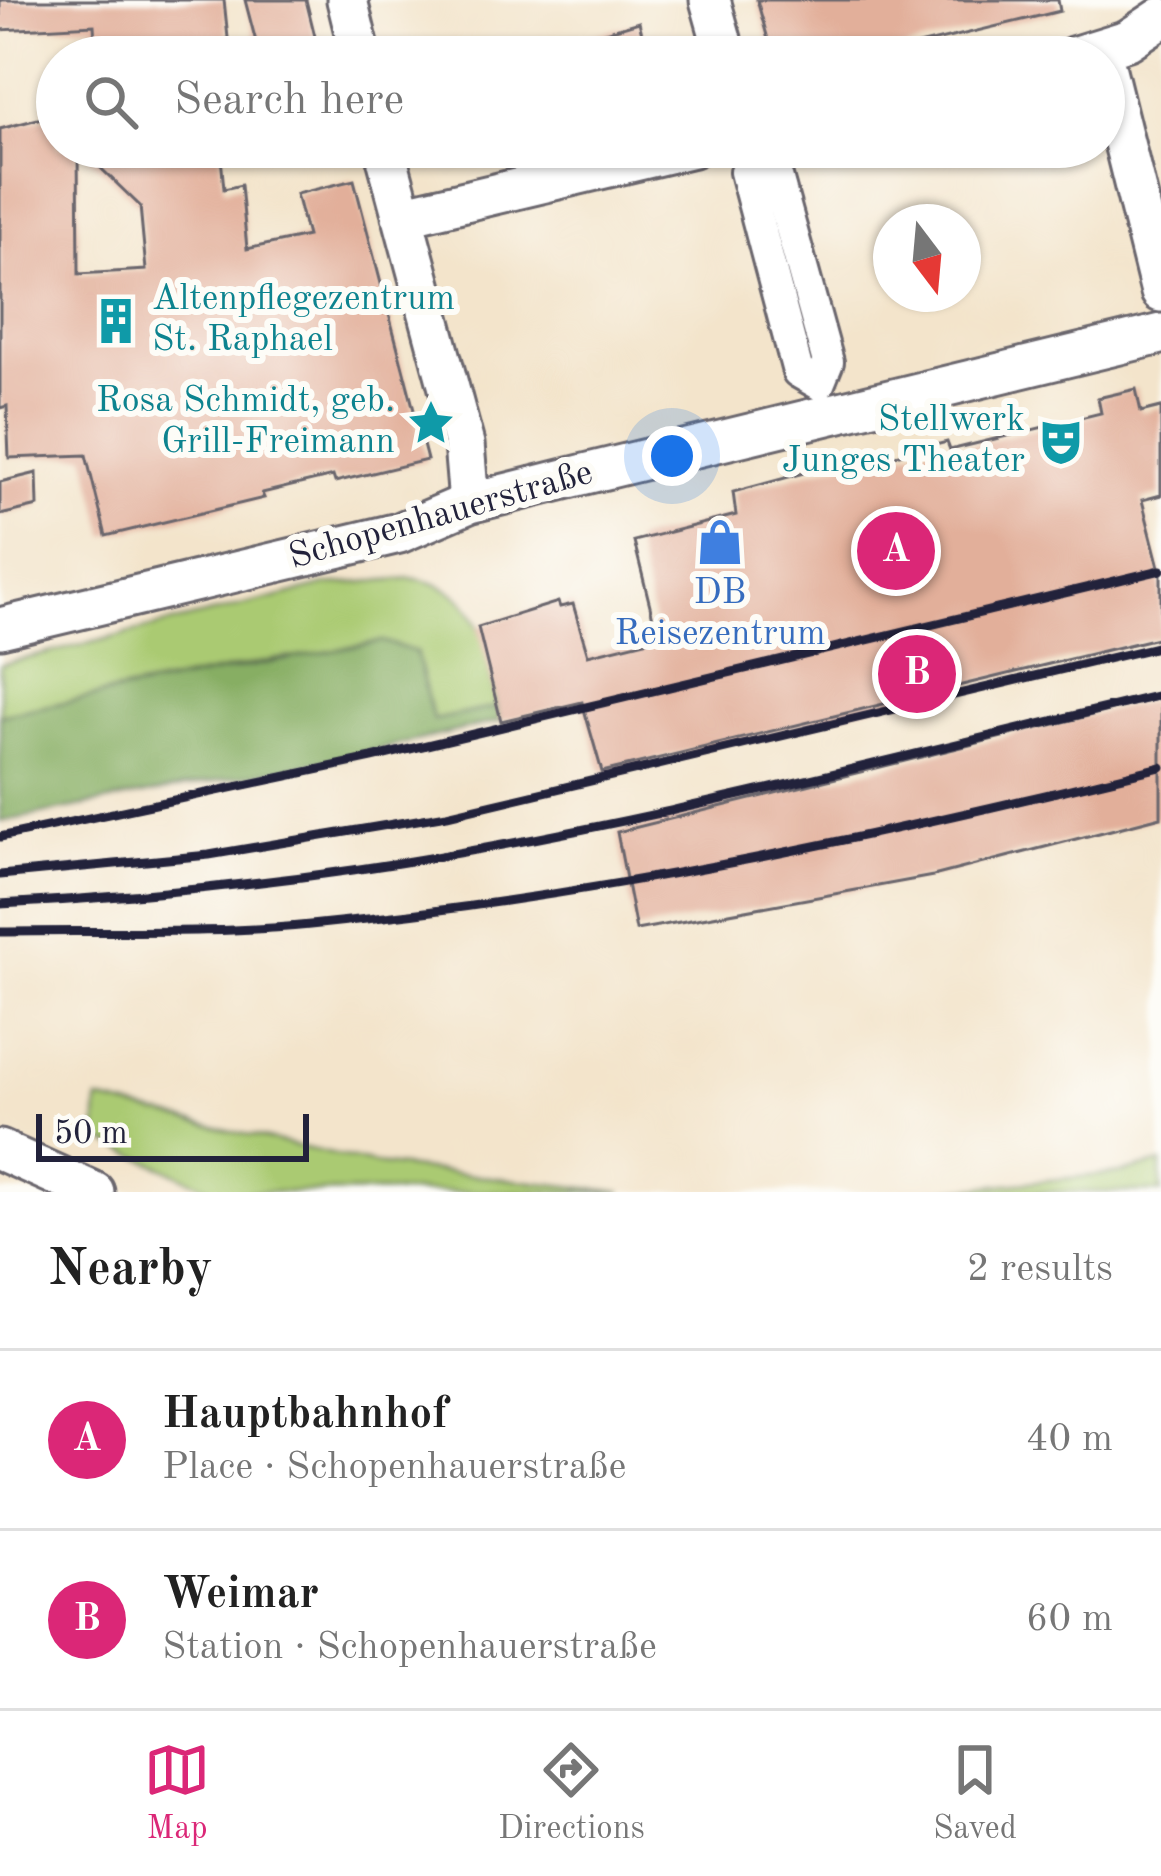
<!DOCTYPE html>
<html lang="en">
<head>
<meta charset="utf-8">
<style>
  body { margin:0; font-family:"Old Standard TT",serif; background:#f6f6f6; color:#222 }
  .compass { position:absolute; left:873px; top:204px; width:108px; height:108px; border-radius:50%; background:#fff; box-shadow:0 3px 9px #0004; rotate:164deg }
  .scale { position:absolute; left:36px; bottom:30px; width:273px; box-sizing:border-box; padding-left:12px; border:6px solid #22223b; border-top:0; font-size:33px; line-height:42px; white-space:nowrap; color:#22223b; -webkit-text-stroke:9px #fdfcf7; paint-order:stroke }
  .you { position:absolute; left:672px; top:456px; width:42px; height:42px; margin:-30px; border:9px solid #fff; border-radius:50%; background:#1a73e8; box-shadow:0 0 0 18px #1a73e833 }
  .badge { display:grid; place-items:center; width:78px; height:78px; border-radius:50%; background:#db2777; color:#fff; font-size:39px; font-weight:700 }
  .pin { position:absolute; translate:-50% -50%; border:6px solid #fff; box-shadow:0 3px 12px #0006 }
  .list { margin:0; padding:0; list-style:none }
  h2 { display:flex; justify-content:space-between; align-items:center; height:156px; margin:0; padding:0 48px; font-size:51px }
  h2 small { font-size:39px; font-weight:400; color:#767676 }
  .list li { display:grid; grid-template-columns:78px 1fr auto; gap:36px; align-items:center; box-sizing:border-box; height:180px; padding:0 48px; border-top:3px solid #e0e0e0 }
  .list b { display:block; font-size:45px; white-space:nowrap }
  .list p { margin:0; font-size:39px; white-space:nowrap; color:#767676 }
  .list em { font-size:39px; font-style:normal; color:#767676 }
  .icon { flex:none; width:66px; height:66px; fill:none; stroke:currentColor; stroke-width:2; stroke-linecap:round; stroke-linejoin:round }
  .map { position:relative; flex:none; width:1161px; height:1192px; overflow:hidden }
  .search { position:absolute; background:#fff; box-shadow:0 3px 9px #0004; left:36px; right:36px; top:36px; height:132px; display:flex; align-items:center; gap:30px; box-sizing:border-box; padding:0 42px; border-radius:66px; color:#767676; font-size:45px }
  .sheet { height:516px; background:#fff }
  nav { display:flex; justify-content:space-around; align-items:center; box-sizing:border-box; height:168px; border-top:3px solid #e0e0e0; background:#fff; font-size:33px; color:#767676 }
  nav a { display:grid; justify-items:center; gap:6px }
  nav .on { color:#db2777 }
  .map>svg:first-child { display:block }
  .green { fill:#aaca72; stroke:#667656; stroke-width:3 }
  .forest { fill:#87ae64; stroke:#546850; stroke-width:3 }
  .building { fill:#e2af9a }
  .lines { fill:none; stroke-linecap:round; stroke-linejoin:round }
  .pedestrian-casing { stroke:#6b666d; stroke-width:36 }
  .minor-casing { stroke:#6b666d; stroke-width:45 }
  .pedestrian { stroke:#fff; stroke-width:30 }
  .minor { stroke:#fff; stroke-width:39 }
  .rail { stroke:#22223b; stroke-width:9 }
  .labels { text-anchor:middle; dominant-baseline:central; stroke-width:12; stroke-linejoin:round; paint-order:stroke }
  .culture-label { font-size:36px; fill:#0d838f; stroke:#fdfcf7; text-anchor:end }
  .street-label { font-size:36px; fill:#22223b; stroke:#fdfcf7 }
  .shop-label { font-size:36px; fill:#366cbe; stroke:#fdfcf7 }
</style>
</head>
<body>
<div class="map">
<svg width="1161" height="1192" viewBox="0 0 1161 1192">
  <rect width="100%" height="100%" fill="#fdfcf7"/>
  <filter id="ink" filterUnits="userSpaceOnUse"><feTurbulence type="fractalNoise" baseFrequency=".00833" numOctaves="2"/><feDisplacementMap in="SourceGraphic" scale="24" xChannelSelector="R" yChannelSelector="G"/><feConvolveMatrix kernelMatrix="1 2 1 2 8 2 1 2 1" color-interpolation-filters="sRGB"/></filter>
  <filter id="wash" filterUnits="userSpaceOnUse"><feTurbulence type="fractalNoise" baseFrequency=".004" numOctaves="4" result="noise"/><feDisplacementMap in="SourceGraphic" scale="48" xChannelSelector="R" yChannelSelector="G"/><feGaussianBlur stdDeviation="2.7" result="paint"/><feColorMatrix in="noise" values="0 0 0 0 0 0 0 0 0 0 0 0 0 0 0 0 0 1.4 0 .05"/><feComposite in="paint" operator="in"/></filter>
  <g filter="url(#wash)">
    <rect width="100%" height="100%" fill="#f3e4cb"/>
    <path class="green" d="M 411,578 C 487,589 482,643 497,707 L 433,720 L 416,652 L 284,658 L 0,715 L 0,665 L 327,585 Z
      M 98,1100 L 374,1164 L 622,1192 L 218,1192 L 96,1138 Z
      M 1161,1163 L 1161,1192 L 924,1192 L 1122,1173 Z"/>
    <path class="forest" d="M 382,641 L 416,652 L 433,720 L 497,707 L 501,721 L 359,754 L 0,822 L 0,715 Z"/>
    <g id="blocks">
      <path class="building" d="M 0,0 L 224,0 L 230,57 L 96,57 L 94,25 L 0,30 Z
        M 245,0 L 306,0 L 320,57 L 260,57 Z
        M 757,0 L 1058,0 L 1060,11 L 869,57 L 801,57 L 798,44 L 771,50 Z
        M 639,22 L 648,57 L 548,57 L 547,49 Z
        M 57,114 L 57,147 L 78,147 L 79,274 L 146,270 L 140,206 L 79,147 L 220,147 L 224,189 L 241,185 L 247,249 L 307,236 L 296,194 L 354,180 L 427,460 L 335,482 L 333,476 L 262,493 L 264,498 L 106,536 L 86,455 L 9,458 L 7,406 L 0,408 L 0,129 Z
        M 1136,389 L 1141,412 L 1161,407 L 1161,495 L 1142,500 L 1161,575 L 1161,637 L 602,772 L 582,702 L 501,721 L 478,627 L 558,602 L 560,607 L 573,604 L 588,655 L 658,638 L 634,541 L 736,515 L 733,492 L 867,456 L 868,462 L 947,442 L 950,450 L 1101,413 L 1098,398 Z
        M 37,473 L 38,506 L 0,515 L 0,482 Z
        M 1161,698 L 1161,817 L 933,876 L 636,930 L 617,832 Z"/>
    </g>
  </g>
  <g filter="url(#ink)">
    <use href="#blocks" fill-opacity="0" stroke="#6b666d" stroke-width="3"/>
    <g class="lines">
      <defs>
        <path id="pedestrian" d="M 754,152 L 774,166 L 828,362 L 819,384 L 798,372 L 745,172 Z"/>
        <path id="minor" d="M 347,0 L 361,57
          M 710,0 L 726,57
          M 1073,57 L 1128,40 L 1161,18
          M 1104,62 L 1161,292
          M 384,147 L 464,444 L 469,503
          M 402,216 L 693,147
          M 0,628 L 399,533 L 469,503 L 585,474 L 1161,334
          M 0,1150 L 94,1192"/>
      </defs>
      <use href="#pedestrian" class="pedestrian-casing"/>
      <use href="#minor" class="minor-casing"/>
      <use href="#pedestrian" class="pedestrian"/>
      <use href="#minor" class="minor"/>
      <path class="rail" d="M 0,837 L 372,758 L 1161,570
        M 0,875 L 209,855 L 447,815 L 1161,646
        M 0,904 C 118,898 235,887 353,870 C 625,830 893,758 1161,695
        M 0,932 C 103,930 208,935 310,925 C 599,897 880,836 1161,767"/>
    </g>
  </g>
  <defs>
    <symbol id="building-bare" viewBox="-9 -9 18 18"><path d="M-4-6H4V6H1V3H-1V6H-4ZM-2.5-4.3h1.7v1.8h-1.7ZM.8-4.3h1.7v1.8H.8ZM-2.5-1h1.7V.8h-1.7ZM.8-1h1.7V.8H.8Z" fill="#0f9aa8" stroke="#fdfcf7" stroke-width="2.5" paint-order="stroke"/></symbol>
    <symbol id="sight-bare" viewBox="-9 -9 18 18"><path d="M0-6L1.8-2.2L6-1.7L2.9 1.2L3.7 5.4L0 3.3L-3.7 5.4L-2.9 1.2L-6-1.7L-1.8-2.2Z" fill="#0f9aa8" stroke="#fdfcf7" stroke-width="2.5" paint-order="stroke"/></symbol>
    <symbol id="theatre-bare" viewBox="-9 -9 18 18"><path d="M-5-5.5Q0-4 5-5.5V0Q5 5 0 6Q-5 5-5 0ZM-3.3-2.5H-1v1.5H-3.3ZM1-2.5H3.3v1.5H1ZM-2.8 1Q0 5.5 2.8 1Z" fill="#0f9aa8" stroke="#fdfcf7" stroke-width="2.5" paint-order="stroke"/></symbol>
    <symbol id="shop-bare" viewBox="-9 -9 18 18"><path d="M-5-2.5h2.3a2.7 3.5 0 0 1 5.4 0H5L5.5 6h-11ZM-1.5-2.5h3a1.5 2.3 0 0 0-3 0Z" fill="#3f7fe0" stroke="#fdfcf7" stroke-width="2.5" paint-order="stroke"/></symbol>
  </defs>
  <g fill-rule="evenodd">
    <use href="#building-bare" x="83" y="288" width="66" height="66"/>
    <use href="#sight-bare" x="398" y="390" width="66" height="66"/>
    <use href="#theatre-bare" x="1028" y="409" width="66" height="66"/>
    <use href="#shop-bare" x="687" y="509" width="66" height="66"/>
  </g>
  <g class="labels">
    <g class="culture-label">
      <text x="152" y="300" text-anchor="start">Altenpflegezentrum<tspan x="152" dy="41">St. Raphael</tspan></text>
      <text x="395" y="402">Rosa Schmidt, geb.<tspan x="395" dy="41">Grill-Freimann</tspan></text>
      <text x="1025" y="421">Stellwerk<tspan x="1025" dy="41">Junges Theater</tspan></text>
    </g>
    <g class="street-label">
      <text transform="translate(441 516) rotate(-16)">Schopenhauerstraße</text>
    </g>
    <g class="shop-label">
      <text x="720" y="594">DB<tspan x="720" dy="41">Reisezentrum</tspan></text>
    </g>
  </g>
</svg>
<svg class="compass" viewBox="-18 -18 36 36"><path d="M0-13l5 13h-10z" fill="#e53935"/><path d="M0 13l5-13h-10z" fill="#767676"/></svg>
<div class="scale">50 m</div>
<div class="you"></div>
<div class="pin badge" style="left:896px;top:551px">A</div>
<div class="pin badge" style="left:917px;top:674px">B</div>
<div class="search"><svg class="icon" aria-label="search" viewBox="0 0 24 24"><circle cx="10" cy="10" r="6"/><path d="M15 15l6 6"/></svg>Search here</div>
</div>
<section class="sheet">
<h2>Nearby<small>2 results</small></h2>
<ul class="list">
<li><span class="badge">A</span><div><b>Hauptbahnhof</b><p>Place · Schopenhauerstraße</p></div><em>40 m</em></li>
<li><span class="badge">B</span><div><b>Weimar</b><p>Station · Schopenhauerstraße</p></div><em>60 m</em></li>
</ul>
</section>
<nav>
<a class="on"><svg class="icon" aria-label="map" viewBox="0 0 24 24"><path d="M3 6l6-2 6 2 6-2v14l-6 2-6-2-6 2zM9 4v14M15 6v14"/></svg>Map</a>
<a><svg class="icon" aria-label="directions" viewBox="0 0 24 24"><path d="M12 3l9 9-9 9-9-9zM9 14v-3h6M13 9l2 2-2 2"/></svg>Directions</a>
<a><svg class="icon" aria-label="saved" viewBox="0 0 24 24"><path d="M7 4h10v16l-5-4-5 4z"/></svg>Saved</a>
</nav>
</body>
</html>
